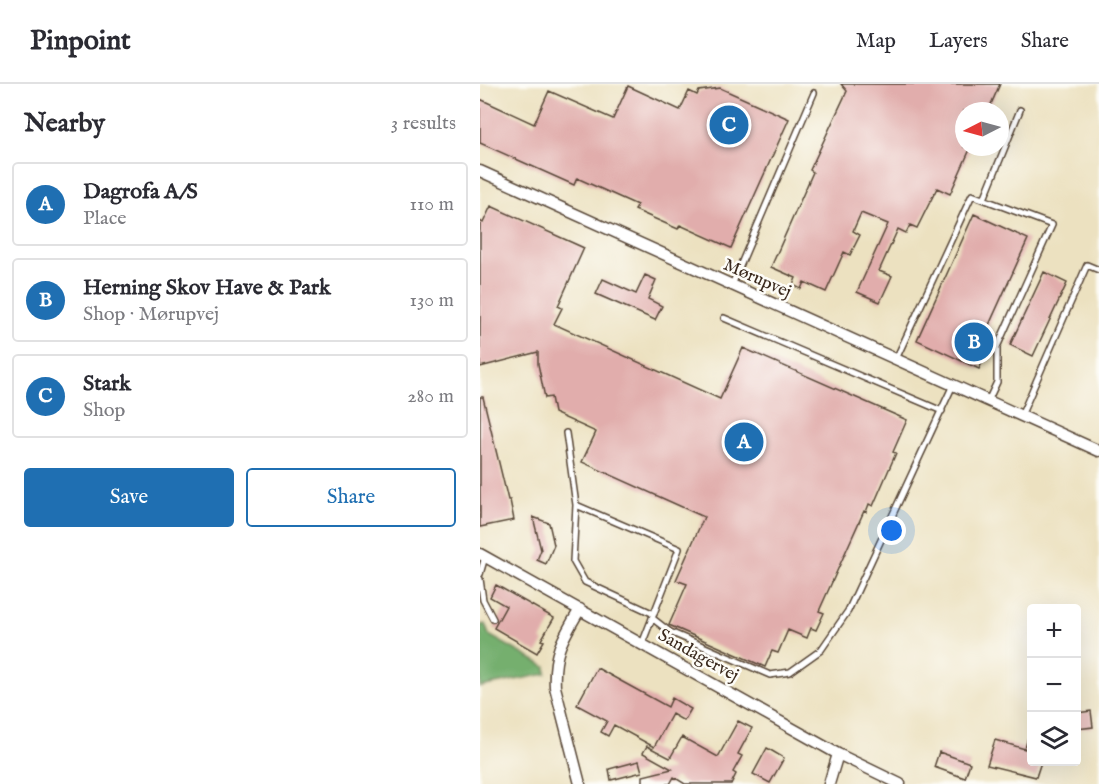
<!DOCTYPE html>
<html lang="en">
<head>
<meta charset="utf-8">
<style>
  body { margin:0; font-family:"IM FELL English",serif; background:#f7f7f7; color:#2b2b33 }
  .controls { position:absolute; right:18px; bottom:18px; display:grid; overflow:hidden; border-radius:6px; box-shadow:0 6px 24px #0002 }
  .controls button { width:54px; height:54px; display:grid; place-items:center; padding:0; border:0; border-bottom:2px solid #e1e1e2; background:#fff; color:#2b2b33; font:30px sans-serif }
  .compass { position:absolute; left:475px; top:18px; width:54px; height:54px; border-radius:50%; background:#fff; box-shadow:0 6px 24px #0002; rotate:264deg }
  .you { position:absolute; left:412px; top:447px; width:21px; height:21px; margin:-15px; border:4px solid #fff; border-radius:50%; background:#1a73e8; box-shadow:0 0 0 9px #1a73e833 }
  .badge { display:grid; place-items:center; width:39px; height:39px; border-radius:50%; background:#1f6fb2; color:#fff; font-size:20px; font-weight:700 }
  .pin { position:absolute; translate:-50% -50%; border:3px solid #fff; box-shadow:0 2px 6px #0006 }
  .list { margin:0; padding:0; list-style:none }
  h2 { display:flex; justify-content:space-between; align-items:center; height:78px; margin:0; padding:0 24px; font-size:26px }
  h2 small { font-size:20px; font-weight:400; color:#7c7c81 }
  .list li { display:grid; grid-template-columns:39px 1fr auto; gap:18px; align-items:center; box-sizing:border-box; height:84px; margin:0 12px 12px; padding:0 12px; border:2px solid #e1e1e2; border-radius:6px }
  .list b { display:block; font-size:22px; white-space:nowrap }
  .list p { margin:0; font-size:20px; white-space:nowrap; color:#7c7c81 }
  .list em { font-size:20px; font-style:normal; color:#7c7c81 }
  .actions { display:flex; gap:12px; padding:18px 24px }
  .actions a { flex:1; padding:14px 0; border:2px solid #1f6fb2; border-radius:6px; text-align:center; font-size:21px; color:#1f6fb2 }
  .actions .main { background:#1f6fb2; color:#fff }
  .icon { flex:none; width:33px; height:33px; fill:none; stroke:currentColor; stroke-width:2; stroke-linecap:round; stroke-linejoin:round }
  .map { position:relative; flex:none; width:619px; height:700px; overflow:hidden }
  header { display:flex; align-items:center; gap:36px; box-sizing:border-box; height:84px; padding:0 30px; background:#fff; border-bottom:2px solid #e1e1e2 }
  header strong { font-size:28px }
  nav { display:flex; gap:33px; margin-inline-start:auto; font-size:21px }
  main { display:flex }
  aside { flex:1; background:#fff }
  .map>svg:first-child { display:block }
  .forest { fill:#75af6e; stroke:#586c46; stroke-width:1.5 }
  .building { fill:#e1adac }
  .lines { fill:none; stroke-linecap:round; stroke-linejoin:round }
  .service-casing { stroke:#564536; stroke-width:8 }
  .minor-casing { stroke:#564536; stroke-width:13 }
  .service { stroke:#fff; stroke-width:5 }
  .minor { stroke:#fff; stroke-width:10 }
  .labels { text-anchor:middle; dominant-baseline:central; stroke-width:5; stroke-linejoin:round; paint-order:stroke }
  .street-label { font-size:18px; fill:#3b2a1e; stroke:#fdfcf7 }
</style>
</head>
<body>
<header>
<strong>Pinpoint</strong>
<nav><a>Map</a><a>Layers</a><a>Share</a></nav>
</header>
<main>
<aside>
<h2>Nearby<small>3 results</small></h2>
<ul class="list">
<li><span class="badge">A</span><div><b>Dagrofa A/S</b><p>Place</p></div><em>110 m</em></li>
<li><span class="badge">B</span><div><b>Herning Skov Have &amp; Park</b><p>Shop · Mørupvej</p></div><em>130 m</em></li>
<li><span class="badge">C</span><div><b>Stark</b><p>Shop</p></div><em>280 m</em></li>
</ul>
<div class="actions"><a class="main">Save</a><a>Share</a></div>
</aside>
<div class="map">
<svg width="619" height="700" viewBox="0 0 619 700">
  <rect width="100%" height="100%" fill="#fdfcf7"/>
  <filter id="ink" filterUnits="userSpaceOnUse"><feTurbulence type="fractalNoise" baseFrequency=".0167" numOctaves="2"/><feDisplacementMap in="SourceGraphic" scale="12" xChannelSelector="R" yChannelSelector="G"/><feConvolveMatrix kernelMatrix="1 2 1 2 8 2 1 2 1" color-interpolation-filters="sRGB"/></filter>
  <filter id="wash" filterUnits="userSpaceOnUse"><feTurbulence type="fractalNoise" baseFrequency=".008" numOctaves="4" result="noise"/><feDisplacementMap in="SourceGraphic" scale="24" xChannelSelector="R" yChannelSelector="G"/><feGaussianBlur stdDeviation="1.35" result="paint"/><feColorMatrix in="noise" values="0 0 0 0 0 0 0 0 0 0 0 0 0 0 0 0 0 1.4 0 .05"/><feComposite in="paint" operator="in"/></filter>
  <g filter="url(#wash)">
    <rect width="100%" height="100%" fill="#ece1c0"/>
    <path class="forest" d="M 5,540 L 9,551 L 66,583 L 66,590 L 0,603 L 0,541 Z"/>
    <g id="blocks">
      <path class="building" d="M 361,0 L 520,0 L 508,27 L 484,27 L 484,63 L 491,63 L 470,110 L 457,104 L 437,144 L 430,141 L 426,149 L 418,145 L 399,187 L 412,192 L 400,218 L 377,208 L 408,140 L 381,129 L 373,147 L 380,151 L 370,171 L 364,168 L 346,208 L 324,198 L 321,205 L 313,201 L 316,194 L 291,183 L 333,88 L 330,86 L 367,7 Z
        M 148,2 L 200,26 L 209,7 L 217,11 L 219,7 L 240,4 L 309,35 L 251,164 L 200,141 L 198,145 L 155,126 L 157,121 L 97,94 L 94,101 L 0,59 L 0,15 L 54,40 L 69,7 L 133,35 Z
        M 11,122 L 104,164 L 78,222 L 82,224 L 74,240 L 240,315 L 263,264 L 427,336 L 413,368 L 416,369 L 393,422 L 389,420 L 386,428 L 384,427 L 339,527 L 344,529 L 336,546 L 331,544 L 327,554 L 308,546 L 298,569 L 292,567 L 285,583 L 189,541 L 207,500 L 196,496 L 224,433 L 102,378 L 116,348 L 74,329 L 71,313 L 65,314 L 58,280 L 58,268 L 0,283 L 0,137 L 3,139 Z
        M 494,130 L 548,155 L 505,250 L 513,254 L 501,276 L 503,277 L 499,285 L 437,256 Z
        M 564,188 L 587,199 L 553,272 L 530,261 Z
        M 165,191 L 176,196 L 168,215 L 182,222 L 175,236 L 116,210 L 123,195 L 156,210 Z
        M 0,313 L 3,313 L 28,416 L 30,416 L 34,436 L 0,443 Z
        M 53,433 L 69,439 L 74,461 L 66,480 L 57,476 L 61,466 Z
        M 16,501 L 74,534 L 61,556 L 64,557 L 57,569 L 14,544 L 26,522 L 10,513 Z
        M 117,584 L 188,623 L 192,614 L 211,625 L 204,637 L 192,630 L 174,663 L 134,641 L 128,652 L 121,648 L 127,637 L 97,621 Z
        M 611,627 L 613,643 L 597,645 L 597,629 Z
        M 258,637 L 272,644 L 258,670 L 262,672 L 253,688 L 256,690 L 251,700 L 205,700 L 194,693 L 190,700 L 163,700 L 163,692 L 192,685 L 163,669 L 167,662 L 190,674 L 202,653 L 238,673 Z
        M 549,649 L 552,650 L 552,678 L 561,678 L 556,693 L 507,681 L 515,656 L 545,665 Z
        M 287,664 L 304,674 L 290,699 L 273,690 Z
        M 459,668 L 490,679 L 485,694 L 454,683 Z
        M 159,677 L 162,688 L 131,696 L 129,685 Z"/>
    </g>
  </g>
  <g filter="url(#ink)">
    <use href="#blocks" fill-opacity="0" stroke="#564536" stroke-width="1.5"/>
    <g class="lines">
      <defs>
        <path id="service" d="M 504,115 L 540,26
          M 252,201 L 334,9
          M 244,234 L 462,327
          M 416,275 L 492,111 L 572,141 L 517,263 L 517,298 L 508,317
          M 541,332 L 607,181 L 619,186
          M 86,349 L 96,421 L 199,465 L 162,560
          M 96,421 L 93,477 L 105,498 L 174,530
          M 0,490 L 5,473
          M 0,495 L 3,516 L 13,535
          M 172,534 L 190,548 L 290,591 L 310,588 L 341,566 L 368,527 L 473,301"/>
        <path id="minor" d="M 0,87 L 619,367
          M 0,470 L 358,670 L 420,700
          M 100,525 C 83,554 73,568 75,603 L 100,700
          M 349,700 L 358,670"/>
      </defs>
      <use href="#service" class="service-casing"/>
      <use href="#minor" class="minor-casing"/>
      <use href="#service" class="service"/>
      <use href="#minor" class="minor"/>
    </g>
  </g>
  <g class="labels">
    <g class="street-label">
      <text transform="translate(277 195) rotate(24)">Mørupvej</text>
      <text transform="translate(218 572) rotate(29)">Sandagervej</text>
    </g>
  </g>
</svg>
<div class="controls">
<button>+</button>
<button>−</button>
<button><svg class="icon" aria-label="layers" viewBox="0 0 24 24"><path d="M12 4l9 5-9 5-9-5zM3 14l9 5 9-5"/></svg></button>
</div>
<svg class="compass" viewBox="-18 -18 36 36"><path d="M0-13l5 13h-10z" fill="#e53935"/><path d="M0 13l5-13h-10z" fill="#7c7c81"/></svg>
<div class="you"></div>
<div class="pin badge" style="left:264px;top:358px">A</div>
<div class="pin badge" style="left:494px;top:258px">B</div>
<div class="pin badge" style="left:249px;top:41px">C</div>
</div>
</main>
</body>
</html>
